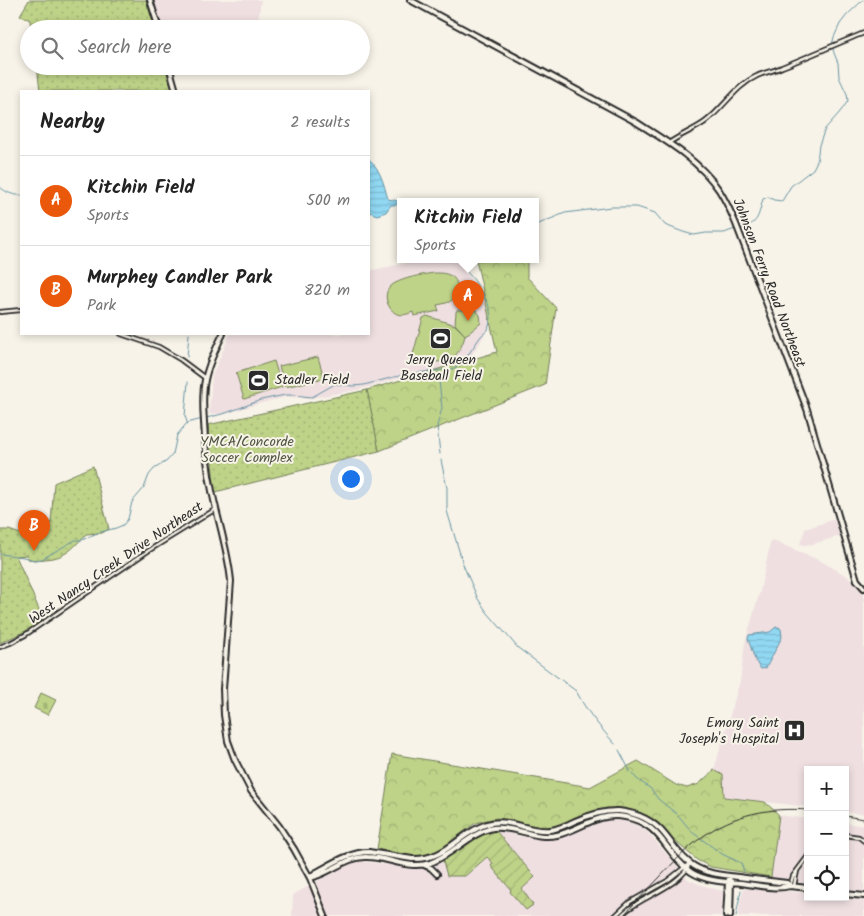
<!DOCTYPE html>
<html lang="en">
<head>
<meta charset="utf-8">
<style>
  body { margin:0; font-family:Kalam,sans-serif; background:#f6f6f6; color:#222 }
  .controls { position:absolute; right:15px; bottom:15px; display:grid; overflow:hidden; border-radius:0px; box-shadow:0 2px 8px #0003 }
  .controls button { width:45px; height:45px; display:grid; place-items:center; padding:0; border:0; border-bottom:1px solid #e0e0e0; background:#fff; color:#222; font:25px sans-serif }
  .you { position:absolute; left:350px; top:478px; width:18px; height:18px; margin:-12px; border:4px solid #fff; border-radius:50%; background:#1a73e8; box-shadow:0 0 0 8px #1a73e833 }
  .badge { display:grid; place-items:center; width:32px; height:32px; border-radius:50%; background:#ea580c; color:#fff; font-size:16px; font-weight:700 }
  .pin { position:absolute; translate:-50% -41px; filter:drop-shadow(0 1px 2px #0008) }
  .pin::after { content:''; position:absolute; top:26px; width:18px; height:15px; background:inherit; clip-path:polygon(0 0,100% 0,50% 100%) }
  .popup { position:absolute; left:397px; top:198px; width:142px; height:65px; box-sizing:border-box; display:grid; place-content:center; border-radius:0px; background:#fff; filter:drop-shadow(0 1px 4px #0005); font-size:16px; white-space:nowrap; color:#767676 }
  .popup b { font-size:19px; color:#222 }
  .popup::after { content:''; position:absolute; left:50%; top:100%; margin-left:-10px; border:10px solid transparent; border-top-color:#fff }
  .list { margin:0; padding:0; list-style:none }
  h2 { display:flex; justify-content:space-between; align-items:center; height:65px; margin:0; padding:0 20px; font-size:21px }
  h2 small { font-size:16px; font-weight:400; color:#767676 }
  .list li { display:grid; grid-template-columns:32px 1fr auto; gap:15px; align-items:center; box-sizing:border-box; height:90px; padding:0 20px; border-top:1px solid #e0e0e0 }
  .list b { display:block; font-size:19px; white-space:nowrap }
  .list p { margin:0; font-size:16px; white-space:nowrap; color:#767676 }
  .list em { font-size:16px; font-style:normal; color:#767676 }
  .icon { flex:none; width:28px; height:28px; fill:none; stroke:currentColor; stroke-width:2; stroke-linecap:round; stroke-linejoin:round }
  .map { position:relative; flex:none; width:864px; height:916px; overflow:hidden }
  .search { position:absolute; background:#fff; box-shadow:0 2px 8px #0003; left:20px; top:20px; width:350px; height:55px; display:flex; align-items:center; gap:12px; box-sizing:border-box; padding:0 18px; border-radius:28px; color:#767676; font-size:19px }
  .panel { position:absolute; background:#fff; box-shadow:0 2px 8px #0003; left:20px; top:90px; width:350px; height:245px; border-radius:0px }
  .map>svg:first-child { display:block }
  .built { fill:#efdfe1 }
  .grass { fill:#bed388; stroke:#747f5a }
  .forest { fill:url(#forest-crowns); stroke:#747f5a }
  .cemetery { fill:url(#cemetery-stones); stroke:#747f5a }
  .park { fill:url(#park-dots); stroke:#747f5a }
  .garden { fill:url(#garden-furrows); stroke:#747f5a }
  .water { fill:url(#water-rules); stroke:#6893a3 }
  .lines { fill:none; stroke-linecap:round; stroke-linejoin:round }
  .stream { stroke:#6893a3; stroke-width:1 }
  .minor-casing { stroke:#2b2b2b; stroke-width:6 }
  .major-casing { stroke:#2b2b2b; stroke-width:8 }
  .minor { stroke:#f7f3e8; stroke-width:2.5 }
  .major { stroke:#f7f3e8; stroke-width:4 }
  .rail { stroke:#2b2b2b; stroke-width:1 }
  .labels { text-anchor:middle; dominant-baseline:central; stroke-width:4; stroke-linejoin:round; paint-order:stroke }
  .street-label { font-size:14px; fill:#2b2b2b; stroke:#f7f3e8 }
  .poi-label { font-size:14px; fill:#2b2b2b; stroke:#f7f3e8 }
  .park-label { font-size:14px; fill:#505542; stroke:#f7f3e8 }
</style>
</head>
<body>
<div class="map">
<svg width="864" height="916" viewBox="0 0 864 916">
  <defs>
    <pattern id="forest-crowns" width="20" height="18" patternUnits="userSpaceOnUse" patternTransform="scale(1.25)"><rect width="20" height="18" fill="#bed388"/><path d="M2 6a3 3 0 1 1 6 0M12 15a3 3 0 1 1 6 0" fill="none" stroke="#a3b576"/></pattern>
    <pattern id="cemetery-stones" width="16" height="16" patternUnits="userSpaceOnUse" patternTransform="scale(1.25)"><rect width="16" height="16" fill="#bed388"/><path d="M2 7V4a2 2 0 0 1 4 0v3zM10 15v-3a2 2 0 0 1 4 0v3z" fill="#a3b576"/></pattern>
    <pattern id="park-dots" width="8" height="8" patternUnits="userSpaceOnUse" patternTransform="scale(1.25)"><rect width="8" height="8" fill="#bed388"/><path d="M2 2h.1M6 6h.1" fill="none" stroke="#a3b576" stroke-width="1.8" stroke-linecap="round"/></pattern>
    <pattern id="garden-furrows" width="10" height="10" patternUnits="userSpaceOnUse" patternTransform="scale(1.25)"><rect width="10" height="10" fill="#bed388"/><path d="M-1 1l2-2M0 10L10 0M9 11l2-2" fill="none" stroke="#a3b576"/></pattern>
    <pattern id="water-rules" width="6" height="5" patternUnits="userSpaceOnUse" patternTransform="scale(1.25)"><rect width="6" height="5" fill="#91d8f3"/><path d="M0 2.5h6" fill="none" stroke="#7dbad0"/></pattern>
  </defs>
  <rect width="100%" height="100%" fill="#f7f3e8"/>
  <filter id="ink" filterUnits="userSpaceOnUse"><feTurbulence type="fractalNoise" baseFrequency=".02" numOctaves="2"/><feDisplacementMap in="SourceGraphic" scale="10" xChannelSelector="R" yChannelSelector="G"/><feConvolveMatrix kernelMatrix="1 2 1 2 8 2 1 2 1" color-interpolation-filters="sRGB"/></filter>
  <g filter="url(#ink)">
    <path class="built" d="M 154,0 L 261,0 L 257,29 L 162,29 Z
      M 419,260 L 459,260 L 462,268 L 474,283 L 483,299 L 490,305 L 492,321 L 479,344 L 461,371 L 399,378 L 376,385 L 357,390 L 311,398 L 286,397 L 258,404 L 225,414 L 209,414 L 212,376 L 230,334 L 369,334 L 369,271 Z
      M 835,519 L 840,536 L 813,544 L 804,545 L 800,544 L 805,529 Z
      M 771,540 L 819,560 L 847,576 L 855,583 L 864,595 L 864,811 L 862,814 L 845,812 L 845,770 L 808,770 L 808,807 L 724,797 L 723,775 L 714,770 L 740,681 L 745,643 L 760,591 Z
      M 779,815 L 808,819 L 808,884 L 771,877 Z
      M 611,819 L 632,823 L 645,830 L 652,837 L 688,879 L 701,885 L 723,891 L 721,916 L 292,916 L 293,895 L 344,866 L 359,861 L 406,867 L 425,868 L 445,862 L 481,835 L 488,833 L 497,831 L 506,832 L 517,836 L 546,840 L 562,837 L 597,823 Z
      M 845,823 L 864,826 L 864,894 L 845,891 Z
      M 747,888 L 808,893 L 808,897 L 844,897 L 864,900 L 864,916 L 738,916 L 740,903 L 743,890 Z"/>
    <path class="grass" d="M 435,273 C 441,273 446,273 451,276 C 459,280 460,294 452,300 C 449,303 442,304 437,305 L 439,311 L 414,316 L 413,312 C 408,314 403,316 397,314 C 388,310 382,295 390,287 C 397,279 424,274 435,273 Z
      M 457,310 L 476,310 L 480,315 L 481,323 L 470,332 L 465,335 L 455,324 L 456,312 Z
      M 427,316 L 455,325 L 465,335 C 464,341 462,345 459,350 C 458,353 454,357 452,359 C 443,365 422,360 412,358 L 423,318 Z
      M 318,357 L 324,378 L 285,387 L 279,366 Z
      M 274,361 L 282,387 L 244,399 L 236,373 Z"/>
    <path class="forest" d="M 476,260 L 527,260 L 527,277 L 556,308 L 545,385 L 379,451 L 367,390 L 497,352 Z
      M 392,754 L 590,787 L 638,761 L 676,785 L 687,788 L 699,784 L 714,770 L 723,775 L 724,797 L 765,802 L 779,815 L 771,877 L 711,867 L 697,860 L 646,816 L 629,810 L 607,808 L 582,815 L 560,826 L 547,828 L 497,818 L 482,821 L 474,824 L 439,850 L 427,855 L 417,857 L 377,849 Z"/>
    <path class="cemetery" d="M 41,693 L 56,700 L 48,715 L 34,708 Z"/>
    <path class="park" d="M 29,0 L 146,0 L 155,29 L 31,29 L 30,20 L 20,15 Z
      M 37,66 L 165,66 L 173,91 L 40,91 Z
      M 367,390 L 379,451 L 215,492 L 208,425 Z
      M 93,466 L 109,529 L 102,533 L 86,534 C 73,548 66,558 45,559 C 39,560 34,560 28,559 L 27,555 L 16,556 L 44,621 L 30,629 L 0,643 L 0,530 L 9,530 L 32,538 L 51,524 L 54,483 Z"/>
    <path class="garden" d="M 496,831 L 535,877 L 522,889 L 533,905 L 526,910 L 510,892 L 511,890 L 491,866 L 493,863 L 487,857 L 465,876 L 447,876 L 443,861 L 478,836 Z"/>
    <path class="water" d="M 369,159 C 381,170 384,185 388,199 L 398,201 L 400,203 L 398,205 L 391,205 L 386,212 L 377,215 L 369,212 Z
      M 776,627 L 779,627 L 781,629 L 782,637 L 766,668 L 761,669 C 754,662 752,649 748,639 L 749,635 L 770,632 Z"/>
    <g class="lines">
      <path class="stream" d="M 0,187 C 5,192 14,196 21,195
        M 536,225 L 565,213 L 611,207 L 637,207 L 655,213 L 665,225 L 683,232 L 694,235 L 706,233 L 724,233 L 735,229
        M 739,228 C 759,225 758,216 763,199 L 768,197 L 774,200 L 782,201 L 791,186 L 813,169 L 817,161 L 819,145 L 825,129 L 840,112 L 848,101 L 847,94 L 839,77 L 838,63 L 834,53 L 832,45 L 834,37 L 840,24 L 847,15 L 863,0
        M 187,357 L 189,334
        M 438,372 L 442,408 L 437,426 L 440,454
        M 187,422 L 185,416 L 188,382
        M 441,460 L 447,488 L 447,511 L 464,567 L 478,599 L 487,612 L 518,648 L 576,691 C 579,696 581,700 584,705 C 593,719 604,732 615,744
        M 0,554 L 23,557 L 34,560 L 42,559 L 75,540 L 82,540 L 97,533 L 116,528 L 123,525 L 128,519 L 132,502 L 144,488 L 149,475 L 154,469 L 167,461 L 173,454 L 177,435 L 187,423 L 226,413 L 261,400 L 285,395 L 293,395 L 312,397 L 335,384 L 353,386 L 364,385 L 394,377 L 415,373 L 452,369 L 461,365 L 481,336 L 488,330 L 491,318 L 490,311 L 488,303 L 474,280 L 466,271 L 462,260
        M 619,750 L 630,771 L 637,779 L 651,789 L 658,799 L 678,815 L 692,832 L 722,854 L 741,863 L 744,871
        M 736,916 L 741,890"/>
      <defs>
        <path id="minor" d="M 669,143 C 680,135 694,130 705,122 C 724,108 735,86 757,76 C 765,72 774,71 782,67 C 810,56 836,44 864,33
          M 0,312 L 21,310
          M 121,334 L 159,347 L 181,360 L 205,378
          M 0,647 L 10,643 L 25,635 L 148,551 L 216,509
          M 845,835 L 859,837 L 864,841
          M 790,886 L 793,876 L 808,856
          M 794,886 L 797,871
          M 615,916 L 630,902 L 667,881 L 690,863
          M 621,916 C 624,913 626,910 630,908 C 646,896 683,883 690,863"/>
        <path id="major" d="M 150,0 L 159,29
          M 410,0 L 636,122 C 666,141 699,160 719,190 C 726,201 731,212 736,224 L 807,409 L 852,563 L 857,580 L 864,588
          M 169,66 L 176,91
          M 223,334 C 216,348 208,364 205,380 C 202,394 203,408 204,422 C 205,445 207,468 212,491 C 218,521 228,550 231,581 L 223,689 L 224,715 L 228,741 L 235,760 L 251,791 L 279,826 L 294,849 L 310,878 L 325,916
          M 424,865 L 431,868 L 437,874
          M 310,878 L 315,873 C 332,864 349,852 369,852 L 412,859 C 447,860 457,834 487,824 C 508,817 529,833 550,830 C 559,829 567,825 575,821 C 589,815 604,810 619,811 C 637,813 654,821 665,835 C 674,846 681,858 694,866 C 707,874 723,875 738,877 C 754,879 770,881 787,883 L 790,886 L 808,888
          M 310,878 C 330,874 346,856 367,857 C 388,857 409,870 430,863 C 452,855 472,832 493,828 C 514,825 534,840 557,835 C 582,829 597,812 625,817 C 660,823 664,850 687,869 C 693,874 700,877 708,879 C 719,882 730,882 741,883 C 757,885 775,890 790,886
          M 845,894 L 864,896
          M 726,916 L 728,882 L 730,876
          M 730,916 L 731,881"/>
      </defs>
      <use href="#minor" class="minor-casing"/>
      <use href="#major" class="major-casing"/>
      <use href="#minor" class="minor"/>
      <use href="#major" class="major"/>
      <path class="rail" d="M 845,816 L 864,819
        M 623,916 C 635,902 648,890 660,877 C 673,863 687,848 702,837 C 733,814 770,807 808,810"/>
    </g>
  </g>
  <defs>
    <symbol id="stadium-square" viewBox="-11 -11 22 22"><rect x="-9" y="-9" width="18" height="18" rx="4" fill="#2b2b2b" stroke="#f7f3e8"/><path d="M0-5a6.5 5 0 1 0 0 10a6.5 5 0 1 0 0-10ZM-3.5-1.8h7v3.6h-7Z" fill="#fff"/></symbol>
    <symbol id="hospital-square" viewBox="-11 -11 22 22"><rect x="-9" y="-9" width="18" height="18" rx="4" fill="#2b2b2b" stroke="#f7f3e8"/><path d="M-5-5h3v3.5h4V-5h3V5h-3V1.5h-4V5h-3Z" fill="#fff"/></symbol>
  </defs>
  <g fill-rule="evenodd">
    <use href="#stadium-square" x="428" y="326" width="25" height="25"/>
    <use href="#stadium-square" x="246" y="368" width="25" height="25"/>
    <use href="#hospital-square" x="782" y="718" width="25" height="25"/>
  </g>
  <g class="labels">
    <g class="street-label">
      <text transform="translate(769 283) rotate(69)">Johnson Ferry Road Northeast</text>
      <text transform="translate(116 563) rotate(-34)">West Nancy Creek Drive Northeast</text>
    </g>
    <g class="poi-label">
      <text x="441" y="360">Jerry Queen<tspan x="441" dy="16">Baseball Field</tspan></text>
      <text x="275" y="380" text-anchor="start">Stadler Field</text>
      <text x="779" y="723" text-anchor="end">Emory Saint<tspan x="779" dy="16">Joseph's Hospital</tspan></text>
    </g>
    <g class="park-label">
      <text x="247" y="442">YMCA/Concorde<tspan x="247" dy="16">Soccer Complex</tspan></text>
    </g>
  </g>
</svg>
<div class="controls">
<button>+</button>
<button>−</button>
<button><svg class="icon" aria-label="locate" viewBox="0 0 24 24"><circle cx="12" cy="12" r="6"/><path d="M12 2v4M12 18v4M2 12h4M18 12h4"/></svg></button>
</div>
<div class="you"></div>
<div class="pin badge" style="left:468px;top:321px">A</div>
<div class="popup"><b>Kitchin Field</b>Sports</div>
<div class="pin badge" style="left:34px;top:551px">B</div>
<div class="search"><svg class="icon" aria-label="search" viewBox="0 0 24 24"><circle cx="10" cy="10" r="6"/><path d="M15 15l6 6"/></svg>Search here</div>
<section class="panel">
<h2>Nearby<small>2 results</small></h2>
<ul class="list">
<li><span class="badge">A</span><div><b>Kitchin Field</b><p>Sports</p></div><em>500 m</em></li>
<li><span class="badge">B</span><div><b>Murphey Candler Park</b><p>Park</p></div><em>820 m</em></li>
</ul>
</section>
</div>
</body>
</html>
